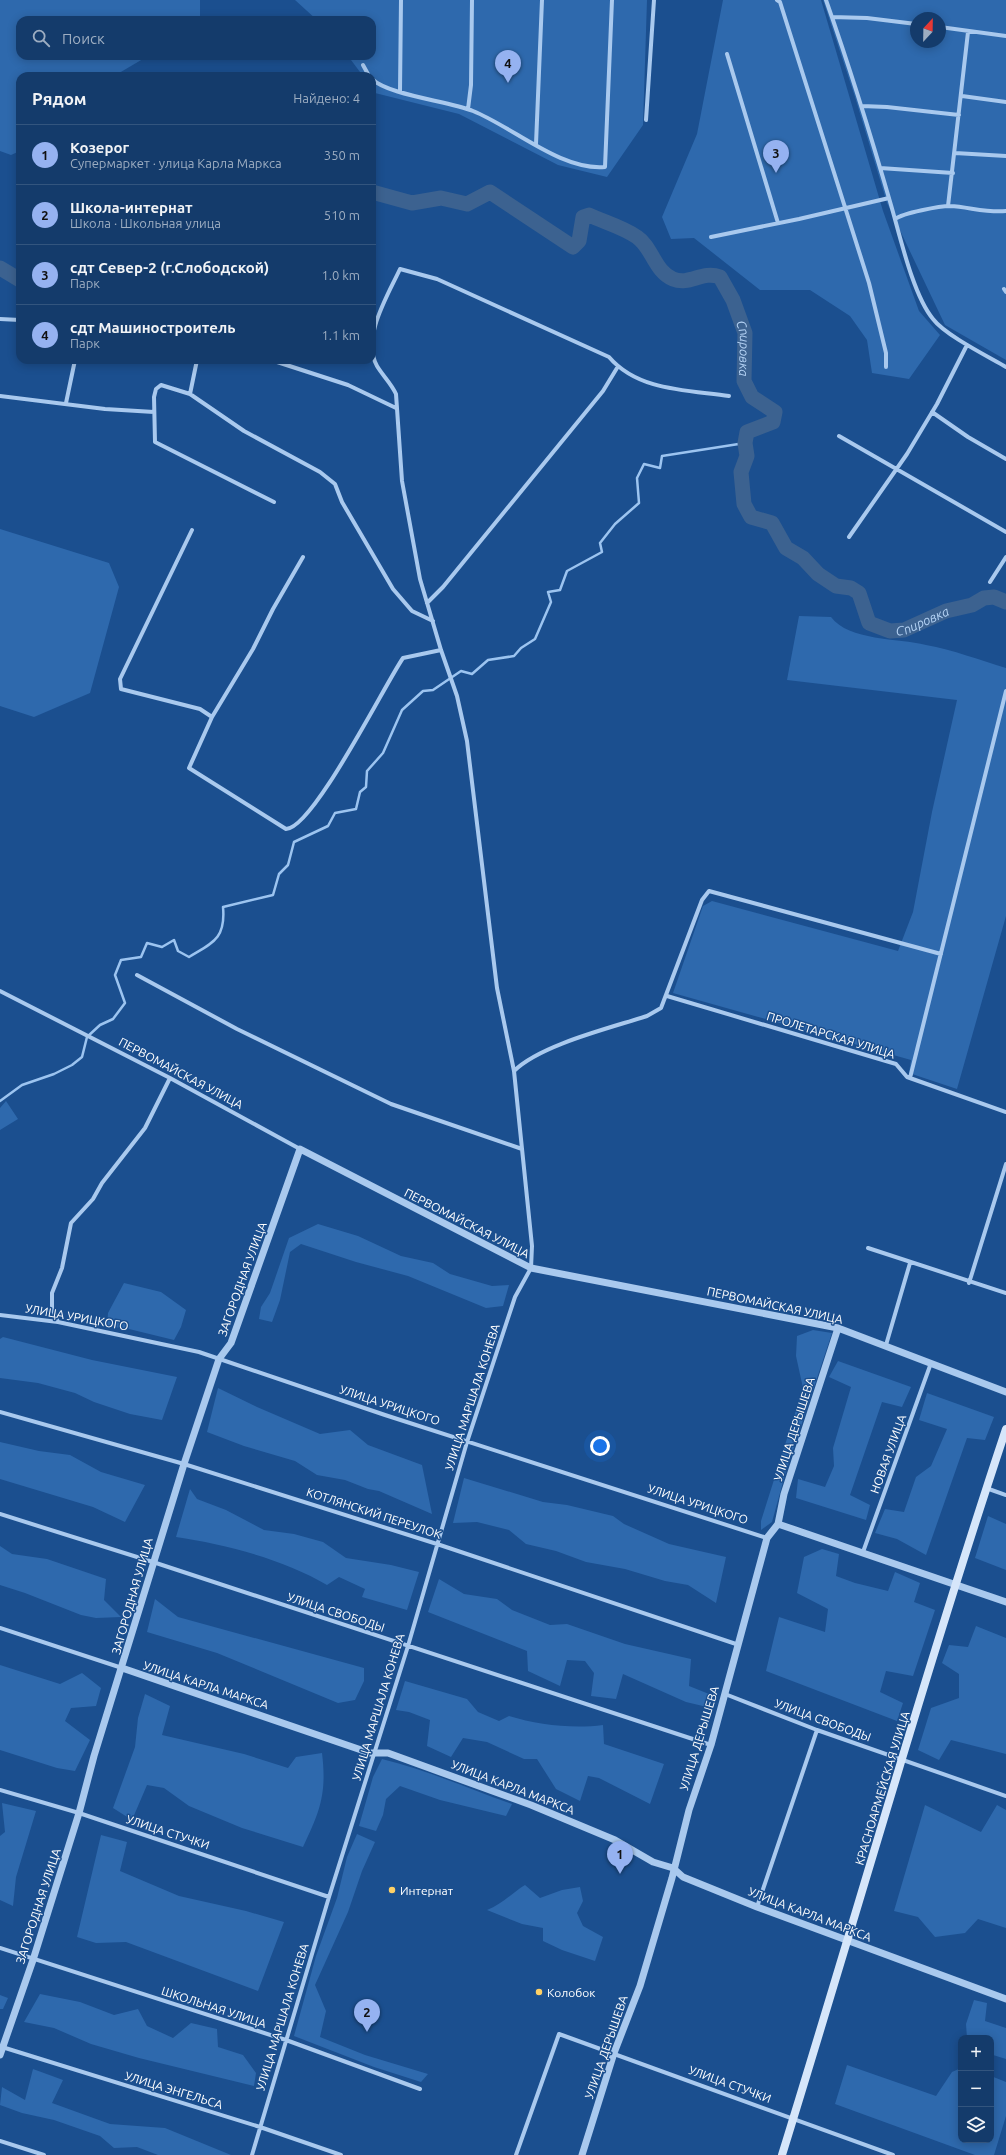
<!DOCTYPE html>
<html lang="ru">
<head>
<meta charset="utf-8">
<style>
  body { margin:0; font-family:Ubuntu,sans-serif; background:#1d4271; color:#f1f3f6 }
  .controls { position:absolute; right:12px; bottom:12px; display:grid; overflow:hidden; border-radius:8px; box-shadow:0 2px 10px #0003 }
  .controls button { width:36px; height:36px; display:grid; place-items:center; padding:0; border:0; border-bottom:1px solid #33557e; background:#143b6b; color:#f1f3f6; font:20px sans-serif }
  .compass { position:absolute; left:910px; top:12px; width:36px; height:36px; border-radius:50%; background:#143b6b; box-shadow:0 2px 10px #0003; rotate:22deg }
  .you { position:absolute; left:600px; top:1446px; width:14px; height:14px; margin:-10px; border:3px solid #fff; border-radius:50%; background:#1a73e8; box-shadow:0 0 0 6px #1a73e833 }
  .badge { display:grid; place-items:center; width:26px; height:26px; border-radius:50%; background:#95b2f1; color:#111; font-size:13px; font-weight:700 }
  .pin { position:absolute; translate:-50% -33px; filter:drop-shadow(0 1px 2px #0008) }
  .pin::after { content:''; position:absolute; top:21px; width:14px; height:12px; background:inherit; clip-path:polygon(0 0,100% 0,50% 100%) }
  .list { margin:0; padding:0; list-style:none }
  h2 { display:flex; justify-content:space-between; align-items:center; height:52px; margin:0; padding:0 16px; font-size:17px }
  h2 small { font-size:13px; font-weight:400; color:#9dadc1 }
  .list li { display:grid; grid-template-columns:26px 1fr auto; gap:12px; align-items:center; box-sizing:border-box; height:60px; padding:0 16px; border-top:1px solid #33557e }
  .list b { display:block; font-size:15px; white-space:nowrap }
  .list p { margin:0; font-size:13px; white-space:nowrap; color:#9dadc1 }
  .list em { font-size:13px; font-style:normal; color:#9dadc1 }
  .icon { flex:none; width:22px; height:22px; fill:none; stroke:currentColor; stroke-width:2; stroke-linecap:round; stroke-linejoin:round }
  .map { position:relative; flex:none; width:1006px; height:2155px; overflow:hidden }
  .search { position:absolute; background:#143b6b; box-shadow:0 2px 10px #0003; left:16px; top:16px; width:360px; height:44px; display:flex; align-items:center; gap:10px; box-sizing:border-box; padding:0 14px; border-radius:12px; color:#9dadc1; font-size:15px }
  .panel { position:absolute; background:#143b6b; box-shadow:0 2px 10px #0003; left:16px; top:72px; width:360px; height:292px; border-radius:12px }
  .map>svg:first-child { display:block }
  .green { fill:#2e69ad; fill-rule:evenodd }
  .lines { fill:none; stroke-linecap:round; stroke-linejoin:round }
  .stream { stroke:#9cc4f0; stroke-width:2.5 }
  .river { stroke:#3c6290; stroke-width:15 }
  .minor { stroke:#a9c9ee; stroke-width:4 }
  .tertiary { stroke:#a9c9ee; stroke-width:7 }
  .secondary { stroke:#d6e6fa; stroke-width:8 }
  .poi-dot { fill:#ffd166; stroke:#1b4f8f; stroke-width:1.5 }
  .labels { text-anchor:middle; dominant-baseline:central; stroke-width:3; stroke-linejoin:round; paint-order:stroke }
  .street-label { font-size:12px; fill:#fff; stroke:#1b4f8f }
  .poi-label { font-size:12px; fill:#fff; stroke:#1b4f8f; text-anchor:start }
  .water-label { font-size:13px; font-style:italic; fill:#b5d3f5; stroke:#1b4f8f }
</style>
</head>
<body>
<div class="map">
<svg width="1006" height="2155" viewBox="0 0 1006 2155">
  <rect width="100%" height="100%" fill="#1b4f8f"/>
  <path class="green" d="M 0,0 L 200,0 L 200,20 L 20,20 L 20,56 L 148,56 L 114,76 L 20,76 L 20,151 L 11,155 L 0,151 Z
    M 295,0 L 647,0 L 643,125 L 607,177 L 558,165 L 459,114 L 375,93 L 372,89 L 372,76 L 363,76 L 348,56 L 372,56 L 372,20 L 317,20 Z
    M 723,0 L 821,0 L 883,211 L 919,311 L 940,335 L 909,379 L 872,373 L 867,340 L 850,316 L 810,290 L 760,290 L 694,238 L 671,239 L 662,217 L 697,134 Z
    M 823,0 L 1006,0 L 1006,360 L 945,325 L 887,203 L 855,97 ZM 916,18 L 940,18 L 940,42 L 916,42 Z
    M 0,529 L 109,563 L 119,587 L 90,693 L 34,717 L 0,706 Z
    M 799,616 L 831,617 C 849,641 898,638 926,645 C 953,650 980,660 1006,668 L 1006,916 L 957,1089 L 909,1073 L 911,1060 L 673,993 L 703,906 L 712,901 L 898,951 L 913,912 L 932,812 L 957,700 L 787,680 Z
    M 6,1101 L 18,1119 L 0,1130 L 0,1108 Z
    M 318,1224 L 358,1236 L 401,1256 L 433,1263 L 450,1274 L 492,1286 L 509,1285 L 503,1306 L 486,1308 L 408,1276 L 356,1262 L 301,1244 L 290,1252 L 280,1300 L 272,1322 L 259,1319 L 261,1307 L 270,1293 L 289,1238 Z
    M 124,1283 L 161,1292 L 186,1310 L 181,1327 L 174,1340 L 129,1329 L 107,1326 L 108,1313 Z
    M 813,1330 L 832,1333 L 786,1471 L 772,1522 L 761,1530 L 761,1521 L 803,1388 L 796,1356 L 797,1336 Z
    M 3,1337 L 92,1360 L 177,1377 L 162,1420 L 130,1414 L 94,1402 L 75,1393 L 38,1383 L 0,1378 L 0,1339 Z
    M 838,1361 L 911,1387 L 902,1407 L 882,1402 L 850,1495 L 870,1505 L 866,1520 L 796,1498 L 798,1479 L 825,1487 L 834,1466 L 833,1448 L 851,1387 L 829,1377 Z
    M 218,1388 L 257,1407 L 320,1434 L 350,1430 L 368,1445 L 422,1465 L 432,1514 L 379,1491 L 368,1489 L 345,1480 L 317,1475 L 295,1461 L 244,1446 L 207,1432 Z
    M 927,1393 L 994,1417 L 985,1440 L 967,1438 L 926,1555 L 897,1539 L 875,1533 L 885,1509 L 904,1512 L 916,1477 L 931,1466 L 947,1429 L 919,1420 Z
    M 0,1442 L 39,1451 L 70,1455 L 101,1472 L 145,1485 L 125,1522 L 93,1507 L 0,1479 Z
    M 464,1478 L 543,1502 L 567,1505 L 613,1516 L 624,1524 L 669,1544 L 726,1557 L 716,1603 L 688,1585 L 665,1581 L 625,1569 L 586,1562 L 556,1551 L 526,1544 L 509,1530 L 477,1522 L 453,1523 Z
    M 190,1489 L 197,1499 L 226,1510 L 264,1530 L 294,1534 L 323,1542 L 346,1558 L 391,1565 L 419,1572 L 407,1610 L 362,1597 L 365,1589 L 339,1577 L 327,1585 C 285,1560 225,1544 176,1537 Z
    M 988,1516 L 1006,1524 L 1006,1570 L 975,1558 Z
    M 0,1546 L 12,1554 L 47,1559 L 106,1579 L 104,1600 L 121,1617 L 96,1618 L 81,1615 L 25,1593 L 0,1585 Z
    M 822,1549 L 839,1554 L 836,1576 L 855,1583 L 888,1591 L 895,1572 L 920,1583 L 914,1602 L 935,1610 L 913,1676 L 886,1671 L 880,1692 L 903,1703 L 897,1721 L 766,1671 L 779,1617 L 825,1632 L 828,1609 L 797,1593 L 804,1557 Z
    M 439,1579 L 464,1594 L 497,1599 L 512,1610 L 550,1625 L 567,1624 L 625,1644 L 691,1659 L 689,1686 L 709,1694 L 707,1707 L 686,1702 L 623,1674 L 616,1699 L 591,1696 L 594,1673 L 585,1661 L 567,1660 L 560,1686 L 528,1671 L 527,1651 L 428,1612 Z
    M 155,1599 L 178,1617 L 364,1668 L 364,1681 L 355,1700 L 338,1703 L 217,1653 L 147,1632 Z
    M 976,1626 L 1006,1638 L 1006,1754 L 951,1740 L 939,1760 L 918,1750 L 931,1708 L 959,1698 L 959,1674 L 942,1663 L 949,1645 L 968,1647 Z
    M 0,1665 L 60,1684 L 82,1673 L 101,1688 L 96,1706 L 71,1708 L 65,1721 L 90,1740 L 75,1771 L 57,1768 L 0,1750 Z
    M 405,1681 L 467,1699 L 478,1712 L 499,1721 L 509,1716 C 538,1725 573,1729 603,1725 L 604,1744 L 664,1764 L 650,1804 L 599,1778 L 588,1776 L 580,1801 L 556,1789 L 537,1759 L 524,1759 L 487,1742 L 463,1738 L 451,1757 L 427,1746 L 430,1720 L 409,1712 L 396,1710 Z
    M 145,1694 L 170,1706 L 162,1735 L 244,1754 L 288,1768 L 296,1757 L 322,1753 C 327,1794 320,1811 303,1847 L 242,1828 L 189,1806 L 164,1788 L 147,1785 L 132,1820 L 113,1808 L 135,1747 L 138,1718 Z
    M 382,1759 C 427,1770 469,1789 512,1804 L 506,1816 L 440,1800 L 400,1786 L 386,1799 L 383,1815 L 376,1831 L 359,1826 L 373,1777 Z
    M 2,1803 L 36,1811 L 16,1877 L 13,1906 L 0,1900 L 0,1836 L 5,1832 Z
    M 925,1805 L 981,1832 L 997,1805 L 1006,1810 L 1006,1928 L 978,1919 L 965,1933 L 935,1937 L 918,1917 L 894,1911 Z
    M 357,1834 L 375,1842 L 362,1871 L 348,1912 L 315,1985 L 326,2011 L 320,2037 L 365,2055 L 428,2074 L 421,2082 L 374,2067 L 294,2036 L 316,1956 L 337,1898 L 347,1857 Z
    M 101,1835 L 127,1842 L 120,1871 L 179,1896 L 246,1911 L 284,1922 L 258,1991 L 126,1942 L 96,1943 L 77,1937 Z
    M 525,1885 L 540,1898 L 562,1890 L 580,1887 L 583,1901 L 577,1913 L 583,1926 L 603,1937 L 595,1961 L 562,1950 L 543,1941 L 543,1928 L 522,1924 L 487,1910 C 501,1905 512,1893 525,1885 Z
    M 40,1994 L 80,2002 L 114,2015 L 138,2009 L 147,2026 L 173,2038 L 191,2023 L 217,2029 L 218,2047 L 243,2055 L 256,2073 L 254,2086 L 139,2058 L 91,2044 L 54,2028 L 24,2022 Z
    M 0,1995 L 8,1998 L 3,2009 L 0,2009 Z
    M 974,2000 L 987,2003 L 985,2021 L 1006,2028 L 1006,2059 L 993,2055 L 991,2062 L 991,2038 L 967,2038 L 966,2024 Z
    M 847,2065 L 936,2096 L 952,2072 L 961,2068 L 961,2140 L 991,2140 L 991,2076 L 1006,2082 L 1006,2116 L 994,2155 L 975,2155 L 835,2104 Z
    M 33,2069 L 63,2080 L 52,2103 L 110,2124 L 165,2128 L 231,2155 L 158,2155 L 137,2147 L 114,2148 L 100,2136 L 54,2120 L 22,2113 L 0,2105 L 2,2087 L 25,2100 Z"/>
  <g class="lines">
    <path class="stream" d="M 0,1101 L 22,1085 L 54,1074 L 72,1065 L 82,1057 L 87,1037 L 100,1025 L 113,1019 L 125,1003 L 115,975 L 121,960 L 141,957 L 147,943 L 162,947 L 174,940 L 178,951 L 189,957 C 212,943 226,939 223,907 L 273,895 L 279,874 L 288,865 L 294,842 L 328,826 L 335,813 L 356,809 L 360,792 L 366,787 L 367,771 L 383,753 L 402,710 L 423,691 L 433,690 L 461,671 L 472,674 L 488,660 L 514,656 L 521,648 L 535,639 L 551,602 L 548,592 L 560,590 L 567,571 L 602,552 L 600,543 L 615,524 L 639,503 L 637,478 L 644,464 L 660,468 L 662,456 L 745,443"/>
    <g class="river">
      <path id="s1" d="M 372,192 L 412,203 L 441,198 L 467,204 L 490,192 L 573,247 L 579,241 L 583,217 L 589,215 C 604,222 623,227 637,237 C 652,247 655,272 673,279 C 690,286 702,270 720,277 L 733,300 L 745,333 L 744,381 L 752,397 L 775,412 L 773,422 L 747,432 L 745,443 L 747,456 L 741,472 L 744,504 L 751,517 L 772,523 L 786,548 L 803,558 L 818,574 L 836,586 L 851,588 L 859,593 L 869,623 L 890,631 L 904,630 L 946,611 L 972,605 L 984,598 L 994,597 L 1006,602"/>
      <path d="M 0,268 L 20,280"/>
    </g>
    <path class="minor" d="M 777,0 L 780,2 L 869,283 L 886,353 L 886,367
      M 826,0 C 850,68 871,136 891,205 C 900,236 913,295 933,319 C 945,335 987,356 1006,367
      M 832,17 L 867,18 L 916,24
      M 940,27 L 1006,36
      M 727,54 L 778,223
      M 363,65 L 369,76
      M 372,79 C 388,95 448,101 473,111 C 513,127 561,171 605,167 L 612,0
      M 400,91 L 401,0
      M 962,96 L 1006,102
      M 862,106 L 887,107 L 959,115
      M 468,109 L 471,85 L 472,0
      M 646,120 L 654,0
      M 536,144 L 542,0
      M 955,153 L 1006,156
      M 880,168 L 953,173
      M 948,206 L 968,32
      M 895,219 C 903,213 940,206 950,206 C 969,207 987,213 1006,211
      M 711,237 L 799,219 L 889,198
      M 1004,289 L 1006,292
      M 0,319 L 20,320
      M 271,360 L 348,385 L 396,408
      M 190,394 L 197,360
      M 0,396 L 105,409 L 154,412
      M 66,403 L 75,360
      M 932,412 L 968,437 L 1006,459
      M 839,436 L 1006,532
      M 274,502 L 155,442 L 154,397 L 156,389 L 161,385 L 190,394 L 244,431 L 320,472 L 335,484 L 342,502 L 393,589 L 412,611 L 433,621
      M 192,530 L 120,679 L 121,689 L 200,709 L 212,717
      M 849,537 L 907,454 L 937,404 L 967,345
      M 303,557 L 273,609 L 253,649 L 212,717 L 189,768 L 286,829 C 313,829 385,684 403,658 L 441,650
      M 990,582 L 1006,557
      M 427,603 L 443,587 L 603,391 L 617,368
      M 137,975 L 237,1029 L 391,1104 L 522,1149
      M 0,991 L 170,1078 L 300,1149
      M 667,996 L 896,1064 L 907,1077 L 1006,1112
      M 514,1071 L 497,988 L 467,741 L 457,696 L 441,650 L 420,579 L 402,481 L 396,394 C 391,383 383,376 377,366 C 361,338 388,295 400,269 L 437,279 L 609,357 C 638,391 687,390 729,396
      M 910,1078 L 1006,691
      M 868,1248 L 1006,1293
      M 969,1283 L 1006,1164
      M 0,1315 L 58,1322 L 199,1352 L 385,1415 L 767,1538
      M 58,1322 L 52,1308 L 52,1293 L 62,1268 L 71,1223 L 93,1199 L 102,1183 L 145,1128 L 170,1078
      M 886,1345 L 910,1263
      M 0,1412 L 184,1464 L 437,1544 L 739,1645
      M 986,1488 L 1006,1495
      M 0,1514 L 153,1562 L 711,1745
      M 863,1552 L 931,1363
      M 0,1628 L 122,1668
      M 725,1694 L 817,1730 L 1006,1796
      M 0,1790 L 79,1813 L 329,1897
      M 757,1907 L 817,1730
      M 0,1948 L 286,2040 L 420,2089
      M 2,2047 L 260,2127 L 341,2155
      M 0,2141 L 44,2155
      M 252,2155 L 329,1897 L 408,1646 L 467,1442 L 515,1297 L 531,1268 L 532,1246 L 514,1071 C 540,1045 610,1028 647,1016 L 661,1008 L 702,900 L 709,891 L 941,954
      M 516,2155 L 559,2034 L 893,2155"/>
    <path class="tertiary" d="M 778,1524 L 1006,1602
      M 122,1668 L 370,1753 L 388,1753 L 531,1805 L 615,1840 L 653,1862 L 673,1868 L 683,1877 L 757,1907 L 1006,1999
      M 0,2055 L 33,1960 L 79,1813 L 94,1756 L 184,1464 L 219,1359 L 231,1343 L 300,1149 L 531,1268 L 838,1328 L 1006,1392
      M 582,2155 L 614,2053 L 640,1986 L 672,1878 L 689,1810 L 711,1745 L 767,1538 L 778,1524 L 784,1494 L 838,1328"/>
    <path class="secondary" d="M 782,2155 C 857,1913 926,1669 1006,1429"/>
  </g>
  <g class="poi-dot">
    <circle cx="392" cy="1890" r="4"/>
    <circle cx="539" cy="1992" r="4"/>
  </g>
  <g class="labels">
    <g class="street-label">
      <text transform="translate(831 1035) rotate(17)">ПРОЛЕТАРСКАЯ УЛИЦА</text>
      <text transform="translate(181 1073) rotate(28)">ПЕРВОМАЙСКАЯ УЛИЦА</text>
      <text transform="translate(467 1223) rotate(27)">ПЕРВОМАЙСКАЯ УЛИЦА</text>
      <text transform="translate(242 1279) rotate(-70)">ЗАГОРОДНАЯ УЛИЦА</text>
      <text transform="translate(775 1305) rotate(12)">ПЕРВОМАЙСКАЯ УЛИЦА</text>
      <text transform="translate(77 1317) rotate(10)">УЛИЦА УРИЦКОГО</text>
      <text transform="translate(472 1397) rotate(-72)">УЛИЦА МАРШАЛА КОНЕВА</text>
      <text transform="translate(390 1405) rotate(18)">УЛИЦА УРИЦКОГО</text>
      <text transform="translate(794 1429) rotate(-72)">УЛИЦА ДЕРЫШЕВА</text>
      <text transform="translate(888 1454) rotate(-70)">НОВАЯ УЛИЦА</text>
      <text transform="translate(698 1504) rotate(18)">УЛИЦА УРИЦКОГО</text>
      <text transform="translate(374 1513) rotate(18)">КОТЛЯНСКИЙ ПЕРЕУЛОК</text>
      <text transform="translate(132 1596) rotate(-74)">ЗАГОРОДНАЯ УЛИЦА</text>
      <text transform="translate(336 1612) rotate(18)">УЛИЦА СВОБОДЫ</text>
      <text transform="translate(206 1685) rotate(18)">УЛИЦА КАРЛА МАРКСА</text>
      <text transform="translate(378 1707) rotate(-73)">УЛИЦА МАРШАЛА КОНЕВА</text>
      <text transform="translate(823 1720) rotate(20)">УЛИЦА СВОБОДЫ</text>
      <text transform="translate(699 1738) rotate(-73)">УЛИЦА ДЕРЫШЕВА</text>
      <text transform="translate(513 1787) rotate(21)">УЛИЦА КАРЛА МАРКСА</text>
      <text transform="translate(882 1788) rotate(-73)">КРАСНОАРМЕЙСКАЯ УЛИЦА</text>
      <text transform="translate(168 1832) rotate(18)">УЛИЦА СТУЧКИ</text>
      <text transform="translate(38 1906) rotate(-72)">ЗАГОРОДНАЯ УЛИЦА</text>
      <text transform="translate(810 1914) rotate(21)">УЛИЦА КАРЛА МАРКСА</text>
      <text transform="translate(214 2007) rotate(18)">ШКОЛЬНАЯ УЛИЦА</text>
      <text transform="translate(282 2017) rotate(-73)">УЛИЦА МАРШАЛА КОНЕВА</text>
      <text transform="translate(606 2047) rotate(-71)">УЛИЦА ДЕРЫШЕВА</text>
      <text transform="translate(730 2084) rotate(20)">УЛИЦА СТУЧКИ</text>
      <text transform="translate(174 2090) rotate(17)">УЛИЦА ЭНГЕЛЬСА</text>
    </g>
    <g class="poi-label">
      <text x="400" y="1890">Интернат</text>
      <text x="547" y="1992">Колобок</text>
    </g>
    <g class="water-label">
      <text stroke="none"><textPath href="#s1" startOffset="496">Спировка</textPath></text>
      <text stroke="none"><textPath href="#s1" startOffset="927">Спировка</textPath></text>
    </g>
  </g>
</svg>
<div class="controls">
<button>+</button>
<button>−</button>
<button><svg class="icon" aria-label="layers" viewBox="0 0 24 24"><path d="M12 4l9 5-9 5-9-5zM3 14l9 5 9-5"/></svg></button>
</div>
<svg class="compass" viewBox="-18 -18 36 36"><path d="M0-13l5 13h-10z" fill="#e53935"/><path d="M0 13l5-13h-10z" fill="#9dadc1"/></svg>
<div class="you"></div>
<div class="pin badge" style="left:620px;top:1874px">1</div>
<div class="pin badge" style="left:367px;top:2032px">2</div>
<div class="pin badge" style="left:776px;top:173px">3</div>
<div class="pin badge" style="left:508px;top:83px">4</div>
<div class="search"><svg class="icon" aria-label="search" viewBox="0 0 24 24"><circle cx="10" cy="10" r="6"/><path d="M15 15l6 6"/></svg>Поиск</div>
<section class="panel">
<h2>Рядом<small>Найдено: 4</small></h2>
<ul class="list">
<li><span class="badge">1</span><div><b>Козерог</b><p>Супермаркет · улица Карла Маркса</p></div><em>350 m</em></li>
<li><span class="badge">2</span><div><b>Школа-интернат</b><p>Школа · Школьная улица</p></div><em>510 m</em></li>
<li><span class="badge">3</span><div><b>сдт Север-2 (г.Слободской)</b><p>Парк</p></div><em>1.0 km</em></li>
<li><span class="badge">4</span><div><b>сдт Машиностроитель</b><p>Парк</p></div><em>1.1 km</em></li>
</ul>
</section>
</div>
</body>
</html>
